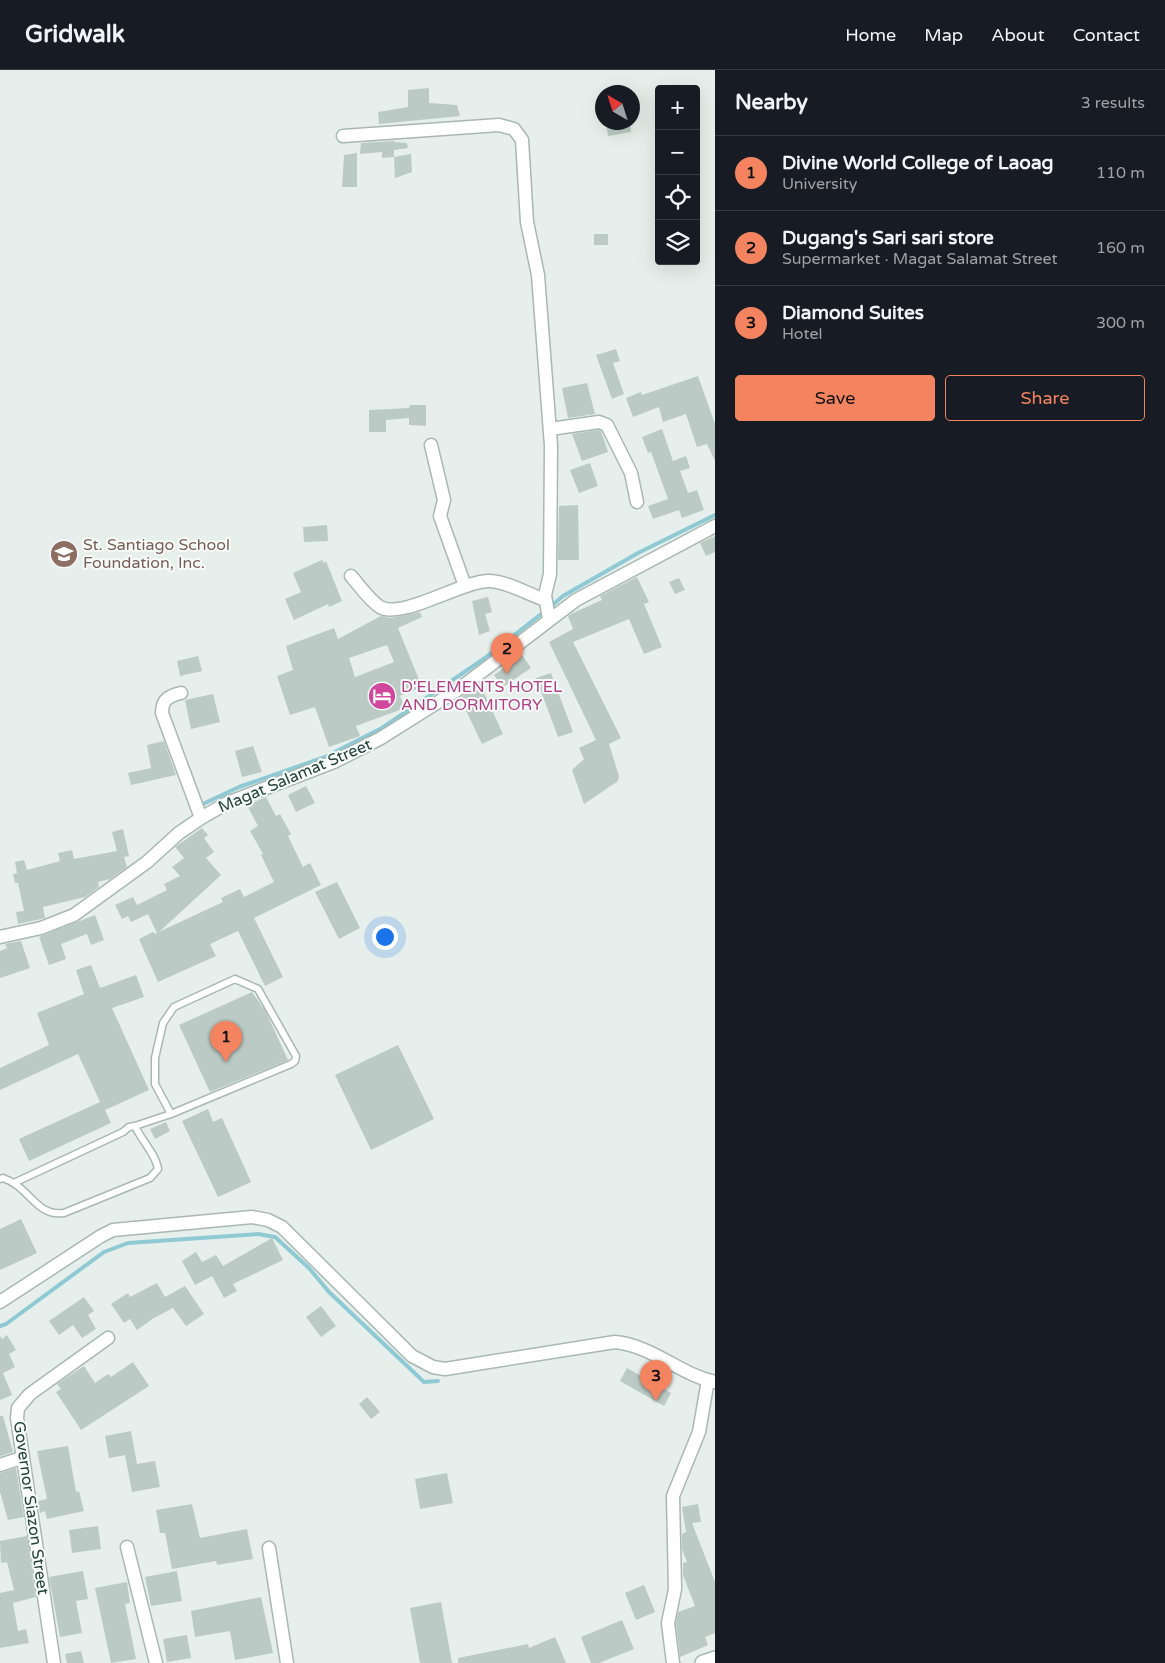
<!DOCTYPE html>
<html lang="en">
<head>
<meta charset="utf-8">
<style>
  body { margin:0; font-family:"Varela Round",sans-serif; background:#242831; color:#f1f3f6 }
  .controls { position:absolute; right:15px; top:15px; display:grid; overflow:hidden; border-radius:5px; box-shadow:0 5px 20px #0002 }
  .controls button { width:45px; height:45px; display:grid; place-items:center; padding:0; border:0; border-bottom:1px solid #363941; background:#171b24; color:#f1f3f6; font:25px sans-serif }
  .compass { position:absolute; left:595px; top:15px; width:45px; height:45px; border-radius:50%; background:#171b24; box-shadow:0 5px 20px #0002; rotate:321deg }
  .you { position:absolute; left:384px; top:866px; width:18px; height:18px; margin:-12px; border:4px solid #fff; border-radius:50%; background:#1a73e8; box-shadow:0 0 0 8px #1a73e833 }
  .badge { display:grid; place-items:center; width:32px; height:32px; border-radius:50%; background:#f4845f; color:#111; font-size:16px; font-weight:700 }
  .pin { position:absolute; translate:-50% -41px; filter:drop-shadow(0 1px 2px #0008) }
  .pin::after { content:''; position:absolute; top:26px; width:18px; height:15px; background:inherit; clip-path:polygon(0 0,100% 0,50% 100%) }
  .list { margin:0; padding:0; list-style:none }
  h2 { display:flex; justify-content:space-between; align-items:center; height:65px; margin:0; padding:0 20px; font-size:21px }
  h2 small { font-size:16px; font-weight:400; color:#9ea1a6 }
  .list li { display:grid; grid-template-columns:32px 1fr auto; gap:15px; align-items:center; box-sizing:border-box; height:75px; padding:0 20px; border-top:1px solid #363941 }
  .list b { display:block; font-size:19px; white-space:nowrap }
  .list p { margin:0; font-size:16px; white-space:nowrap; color:#9ea1a6 }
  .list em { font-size:16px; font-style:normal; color:#9ea1a6 }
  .actions { display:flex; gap:10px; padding:15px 20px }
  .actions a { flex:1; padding:11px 0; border:1px solid #f4845f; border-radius:5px; text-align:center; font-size:18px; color:#f4845f }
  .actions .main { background:#f4845f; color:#111 }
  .icon { flex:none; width:28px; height:28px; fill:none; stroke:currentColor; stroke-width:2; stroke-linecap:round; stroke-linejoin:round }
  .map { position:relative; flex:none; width:715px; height:1593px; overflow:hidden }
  header { display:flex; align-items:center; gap:30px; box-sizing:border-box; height:70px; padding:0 25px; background:#171b24; border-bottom:1px solid #363941 }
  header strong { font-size:24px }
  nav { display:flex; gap:28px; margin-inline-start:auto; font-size:18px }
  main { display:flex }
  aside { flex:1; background:#171b24 }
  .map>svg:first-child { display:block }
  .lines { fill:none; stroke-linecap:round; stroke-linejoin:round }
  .stream { stroke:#8ec9d4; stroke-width:4 }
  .building { fill:#bbcac4; fill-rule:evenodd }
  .service-casing { stroke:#a8b8b2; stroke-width:9 }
  .minor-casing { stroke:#a8b8b2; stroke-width:15 }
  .secondary-casing { stroke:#a4bbb3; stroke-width:18 }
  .service { stroke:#fff; stroke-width:6 }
  .minor { stroke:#fff; stroke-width:12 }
  .secondary { stroke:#fff; stroke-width:15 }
  .labels { text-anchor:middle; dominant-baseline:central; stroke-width:4; stroke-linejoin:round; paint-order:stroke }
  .education-label { font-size:16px; fill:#785e54; stroke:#f7fbf9; text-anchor:start }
  .hotel-label { font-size:16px; fill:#b23c85; stroke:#f7fbf9; text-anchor:start }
  .street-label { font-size:16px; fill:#24423a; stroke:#f7fbf9 }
</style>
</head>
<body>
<header>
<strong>Gridwalk</strong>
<nav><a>Home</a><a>Map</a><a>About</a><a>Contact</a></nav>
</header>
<main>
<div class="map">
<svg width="715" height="1593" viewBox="0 0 715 1593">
  <rect width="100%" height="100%" fill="#e6efeb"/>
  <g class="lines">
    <path class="stream" d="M 550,537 L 563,526 L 638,483 L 715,445
      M 203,734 L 239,717 L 325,687 L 382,658 L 485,588 L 545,541
      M 0,1256 L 6,1254 L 104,1182 L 128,1173 L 258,1164 L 275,1167 L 309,1198 L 329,1222 L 424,1312 L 438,1311"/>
  </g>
  <path class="building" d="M 429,18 L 429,33 L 457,35 L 460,46 L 379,54 L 378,42 L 408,37 L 408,20 Z
    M 606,52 L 630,52 L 631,62 L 608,66 Z
    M 394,71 L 394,72 L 407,73 L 408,78 L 394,80 L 394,87 L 382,88 L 382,82 L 360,84 L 361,73 Z
    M 357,83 L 357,117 L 342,117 L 344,85 Z
    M 411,84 L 412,102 L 395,108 L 394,87 Z
    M 594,164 L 608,164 L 608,175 L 594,175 Z
    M 616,279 L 620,291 L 613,293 L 624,324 L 612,329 L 596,285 Z
    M 698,306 L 715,354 L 715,391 L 707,374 L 697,377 L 686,344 L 663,352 L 659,337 L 633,347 L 626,328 L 641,322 L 642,325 Z
    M 587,313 L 595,344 L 568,348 L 562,318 Z
    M 410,335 L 426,335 L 426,356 L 409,355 L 409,348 L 386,350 L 386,362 L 369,362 L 369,340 L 409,338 Z
    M 662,359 L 673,391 L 686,386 L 690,398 L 680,401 L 688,423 L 697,420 L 704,440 L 682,448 L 679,440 L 653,449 L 648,436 L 668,429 L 651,382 L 648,383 L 642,367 Z
    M 598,360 L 601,361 L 608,382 L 582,391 L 572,364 Z
    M 590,393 L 598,416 L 579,423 L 570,400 Z
    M 578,435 L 579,490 L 558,490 L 559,436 Z
    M 327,455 L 328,471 L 304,472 L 303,457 Z
    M 715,466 L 715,482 L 706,486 L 700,473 Z
    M 322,490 L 324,493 L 326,491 L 342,531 L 329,537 L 328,534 L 294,550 L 285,529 L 301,522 L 293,503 Z
    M 637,507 L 649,532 L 644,534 L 662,577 L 644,584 L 629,549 L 573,572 L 621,668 L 609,674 L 619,706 L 618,711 L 584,734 L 572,700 L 584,689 L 579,678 L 596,670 L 549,572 L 573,559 L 568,546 L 573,543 L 602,530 L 600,526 Z
    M 679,508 L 685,520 L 675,524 L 669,512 Z
    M 488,527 L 492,542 L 485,544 L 490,561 L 479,565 L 472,531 Z
    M 420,542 L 422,547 L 398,558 L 422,617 L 400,626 L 405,638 L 356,656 L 360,666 L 329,677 L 315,637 L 290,645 L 277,606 L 293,600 L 286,576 L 334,558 L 338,569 L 381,546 L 391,548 ZM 387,575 L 394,592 L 355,607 L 349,588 Z
    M 522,585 L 531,598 L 503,617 L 494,605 Z
    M 198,586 L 202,601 L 180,606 L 177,591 Z
    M 551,603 L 573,662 L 558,667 L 536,608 Z
    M 480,614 L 503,664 L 482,674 L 460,628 Z
    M 213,624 L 220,652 L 191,659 L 185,630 Z
    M 164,671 L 176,705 L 131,715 L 128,703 L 151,698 L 147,675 Z
    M 253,676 L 262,702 L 242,707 L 235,681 Z
    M 306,716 L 315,733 L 296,742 L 288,725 Z
    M 266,727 L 276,746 L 280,744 L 291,764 L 288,766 L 303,797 L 310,793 L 321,815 L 254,848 L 283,907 L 265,916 L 238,861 L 210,874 L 216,886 L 158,912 L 139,869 L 153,862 L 155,864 L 157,863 L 148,844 L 131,852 L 128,846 L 122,849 L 115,835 L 133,827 L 137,835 L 167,820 L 164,814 L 180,806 L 172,797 L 184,788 L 175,777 L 202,758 L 208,765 L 204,768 L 214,782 L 206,788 L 221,805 L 159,862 L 223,832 L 221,828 L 240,819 L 244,827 L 274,812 L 261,785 L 263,784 L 250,761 L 258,756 L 247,735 Z
    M 123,759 L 129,786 L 124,787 L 127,797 L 110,809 L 98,812 L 99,817 L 85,827 L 43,837 L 45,848 L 18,854 L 16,842 L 24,841 L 18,813 L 15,813 L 13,804 L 17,803 L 15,792 L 24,790 L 27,800 L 60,791 L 58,783 L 72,780 L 74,789 L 117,781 L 112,762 Z
    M 337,812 L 360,858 L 339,869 L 315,822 Z
    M 95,845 L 104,870 L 91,875 L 87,864 L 61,874 L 66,889 L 49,895 L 39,867 Z
    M 21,871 L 30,898 L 0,908 L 0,881 L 7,878 L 5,874 Z
    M 91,895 L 100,918 L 136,905 L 144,927 L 112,938 L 149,1020 L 105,1040 L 111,1053 L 29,1091 L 19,1069 L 100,1032 L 78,984 L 0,1020 L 0,998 L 49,975 L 37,943 L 84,924 L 76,900 Z
    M 252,922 L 266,942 L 288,990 L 210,1022 L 179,955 Z
    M 398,975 L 434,1049 L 371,1080 L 335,1005 Z
    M 208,1039 L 213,1052 L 222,1048 L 251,1112 L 218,1127 L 182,1051 Z
    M 166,1052 L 170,1061 L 155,1069 L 150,1059 Z
    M 21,1149 L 37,1183 L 0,1200 L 0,1159 Z
    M 272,1168 L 283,1190 L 233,1214 L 237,1221 L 224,1228 L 212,1206 L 195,1215 L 182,1191 L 196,1182 L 202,1192 L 216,1185 L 223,1196 Z
    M 157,1213 L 165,1227 L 185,1216 L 204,1244 L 186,1256 L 173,1238 L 154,1248 L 137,1260 L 130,1249 L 124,1253 L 111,1234 L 128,1223 L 130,1227 Z
    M 84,1227 L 94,1241 L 88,1245 L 96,1259 L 82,1268 L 73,1255 L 59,1265 L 49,1251 Z
    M 321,1236 L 336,1256 L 321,1267 L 306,1247 Z
    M 7,1265 L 16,1280 L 9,1284 L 15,1297 L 3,1303 L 12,1325 L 0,1330 L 0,1266 L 2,1269 Z
    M 133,1292 L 149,1316 L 81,1360 L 56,1322 L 61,1319 L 57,1314 L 84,1296 L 95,1313 L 108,1304 L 111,1307 Z
    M 627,1298 L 671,1323 L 664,1336 L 620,1311 Z
    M 367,1327 L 380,1342 L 371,1349 L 359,1334 Z
    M 0,1346 L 3,1346 L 13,1382 L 0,1386 Z
    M 131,1361 L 137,1394 L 155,1391 L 160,1417 L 132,1422 L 125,1385 L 109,1388 L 105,1366 Z
    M 68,1376 L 76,1422 L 79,1421 L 84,1441 L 47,1449 L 45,1441 L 40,1443 L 38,1431 L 47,1429 L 37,1381 Z
    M 16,1398 L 24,1447 L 8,1450 L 0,1422 L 0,1403 Z
    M 447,1403 L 453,1433 L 420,1439 L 415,1409 Z
    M 192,1434 L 200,1468 L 247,1459 L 253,1489 L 217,1495 L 216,1491 L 172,1499 L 165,1463 L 160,1463 L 156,1440 Z
    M 698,1434 L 701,1452 L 692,1453 L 715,1512 L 715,1563 L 705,1567 L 708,1575 L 680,1587 L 676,1553 L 678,1542 L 695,1536 L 683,1505 L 683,1493 L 687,1492 L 682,1479 L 682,1464 L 686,1462 L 682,1437 Z
    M 98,1456 L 101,1479 L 72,1483 L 69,1460 Z
    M 27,1466 L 36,1527 L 13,1533 L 18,1561 L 26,1559 L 29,1573 L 0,1578 L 0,1523 L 14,1520 L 7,1492 L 1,1493 L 0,1471 Z
    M 83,1501 L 88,1529 L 76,1531 L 82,1563 L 60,1567 L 49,1507 Z
    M 177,1501 L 182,1531 L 151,1536 L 145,1507 Z
    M 127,1512 L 130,1533 L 125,1534 L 136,1589 L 111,1593 L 95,1518 Z
    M 644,1515 L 655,1542 L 636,1550 L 625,1523 Z
    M 261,1527 L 273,1583 L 235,1590 L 230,1561 L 195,1567 L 191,1541 Z
    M 441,1532 L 452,1593 L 420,1593 L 410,1538 Z
    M 622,1550 L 634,1579 L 599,1593 L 591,1593 L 581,1567 Z
    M 187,1565 L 191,1588 L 167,1592 L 163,1569 Z
    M 555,1567 L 566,1593 L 458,1593 L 458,1588 L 528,1574 L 529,1578 Z
    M 81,1581 L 84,1593 L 67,1593 L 65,1584 Z"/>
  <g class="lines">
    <defs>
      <path id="service" d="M 135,1056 L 171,1044 L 291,994 L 295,991 L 296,986 L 258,919 L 235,909 L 174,937 L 163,953 L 155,988 L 155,1014 L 171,1044
        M 0,1109 L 3,1108 C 30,1117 36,1147 64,1143 L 150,1108 L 158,1099 C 156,1084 141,1070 135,1056 L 129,1057 L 123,1062 L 16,1112"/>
      <path id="minor" d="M 343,66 L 499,55 L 514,59 L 522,70 L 527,152 L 538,205 L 551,376 L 550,504 L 545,525 L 549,549
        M 550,359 L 599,352 L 607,355 L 631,403 L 637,432
        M 431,375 L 444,430 L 440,446 L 465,516
        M 351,506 C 360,516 369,530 380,537 C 402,550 463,510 490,511 C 508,512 528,524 545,530
        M 181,623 C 169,626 162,629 162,643 L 201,748
        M 0,867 L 41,858 L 74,845 L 147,792 L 179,763 L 201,748 L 227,733 L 334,692 L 381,668 L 459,619 L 576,530 L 715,456
        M 0,1232 L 101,1166 L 113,1160 L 252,1147 L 268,1150 L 282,1157 L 412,1286 L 433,1297 L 445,1299 L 615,1272 C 653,1276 679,1304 715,1312
        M 0,1395 L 21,1388
        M 127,1477 L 156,1593
        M 269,1478 L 287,1593
        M 54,1593 L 17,1348 L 18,1338 L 30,1324 L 108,1268
        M 673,1593 L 668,1553 L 675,1519 L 673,1426 L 699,1362 L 708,1310"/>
      <path id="secondary" d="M 703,1593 L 715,1589"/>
    </defs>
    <use href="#service" class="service-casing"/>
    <use href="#minor" class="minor-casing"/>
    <use href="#secondary" class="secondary-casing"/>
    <use href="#service" class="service"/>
    <use href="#minor" class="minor"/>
    <use href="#secondary" class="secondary"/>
  </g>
  <defs>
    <symbol id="school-disc" viewBox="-11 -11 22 22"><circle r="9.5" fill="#8d6e63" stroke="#f7fbf9"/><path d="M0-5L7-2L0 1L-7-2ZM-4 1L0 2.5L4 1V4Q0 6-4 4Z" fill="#fff"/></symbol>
    <symbol id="hotel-disc" viewBox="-11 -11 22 22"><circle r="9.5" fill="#d1479c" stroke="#f7fbf9"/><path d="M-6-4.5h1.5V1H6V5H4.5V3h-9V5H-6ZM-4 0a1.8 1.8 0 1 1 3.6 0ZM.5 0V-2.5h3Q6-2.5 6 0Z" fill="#fff"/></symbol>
  </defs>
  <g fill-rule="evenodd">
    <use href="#school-disc" x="48" y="468" width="32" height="32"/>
    <use href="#hotel-disc" x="366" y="610" width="32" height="32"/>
  </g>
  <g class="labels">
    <g class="education-label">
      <text x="83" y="475">St. Santiago School<tspan x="83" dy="18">Foundation, Inc.</tspan></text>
    </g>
    <g class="hotel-label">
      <text x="401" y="617">D'ELEMENTS HOTEL<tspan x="401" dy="18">AND DORMITORY</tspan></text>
    </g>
    <g class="street-label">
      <text transform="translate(295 706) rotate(-23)">Magat Salamat Street</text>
      <text transform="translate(31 1438) rotate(82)">Governor Siazon Street</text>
    </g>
  </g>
</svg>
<div class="controls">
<button>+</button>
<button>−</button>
<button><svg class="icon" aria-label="locate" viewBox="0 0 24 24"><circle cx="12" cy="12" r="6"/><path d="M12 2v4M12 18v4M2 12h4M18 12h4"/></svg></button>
<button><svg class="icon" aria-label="layers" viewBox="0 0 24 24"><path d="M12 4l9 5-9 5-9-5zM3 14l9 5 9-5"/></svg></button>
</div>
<svg class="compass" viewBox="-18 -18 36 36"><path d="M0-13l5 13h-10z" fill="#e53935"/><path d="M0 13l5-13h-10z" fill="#9ea1a6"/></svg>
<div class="you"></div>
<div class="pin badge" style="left:226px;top:992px">1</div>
<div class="pin badge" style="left:507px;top:604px">2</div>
<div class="pin badge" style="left:656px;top:1331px">3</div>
</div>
<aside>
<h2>Nearby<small>3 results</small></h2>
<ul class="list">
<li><span class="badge">1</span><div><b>Divine World College of Laoag</b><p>University</p></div><em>110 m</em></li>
<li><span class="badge">2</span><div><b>Dugang's Sari sari store</b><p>Supermarket · Magat Salamat Street</p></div><em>160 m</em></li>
<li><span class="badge">3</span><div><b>Diamond Suites</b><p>Hotel</p></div><em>300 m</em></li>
</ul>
<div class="actions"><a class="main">Save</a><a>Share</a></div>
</aside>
</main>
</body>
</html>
